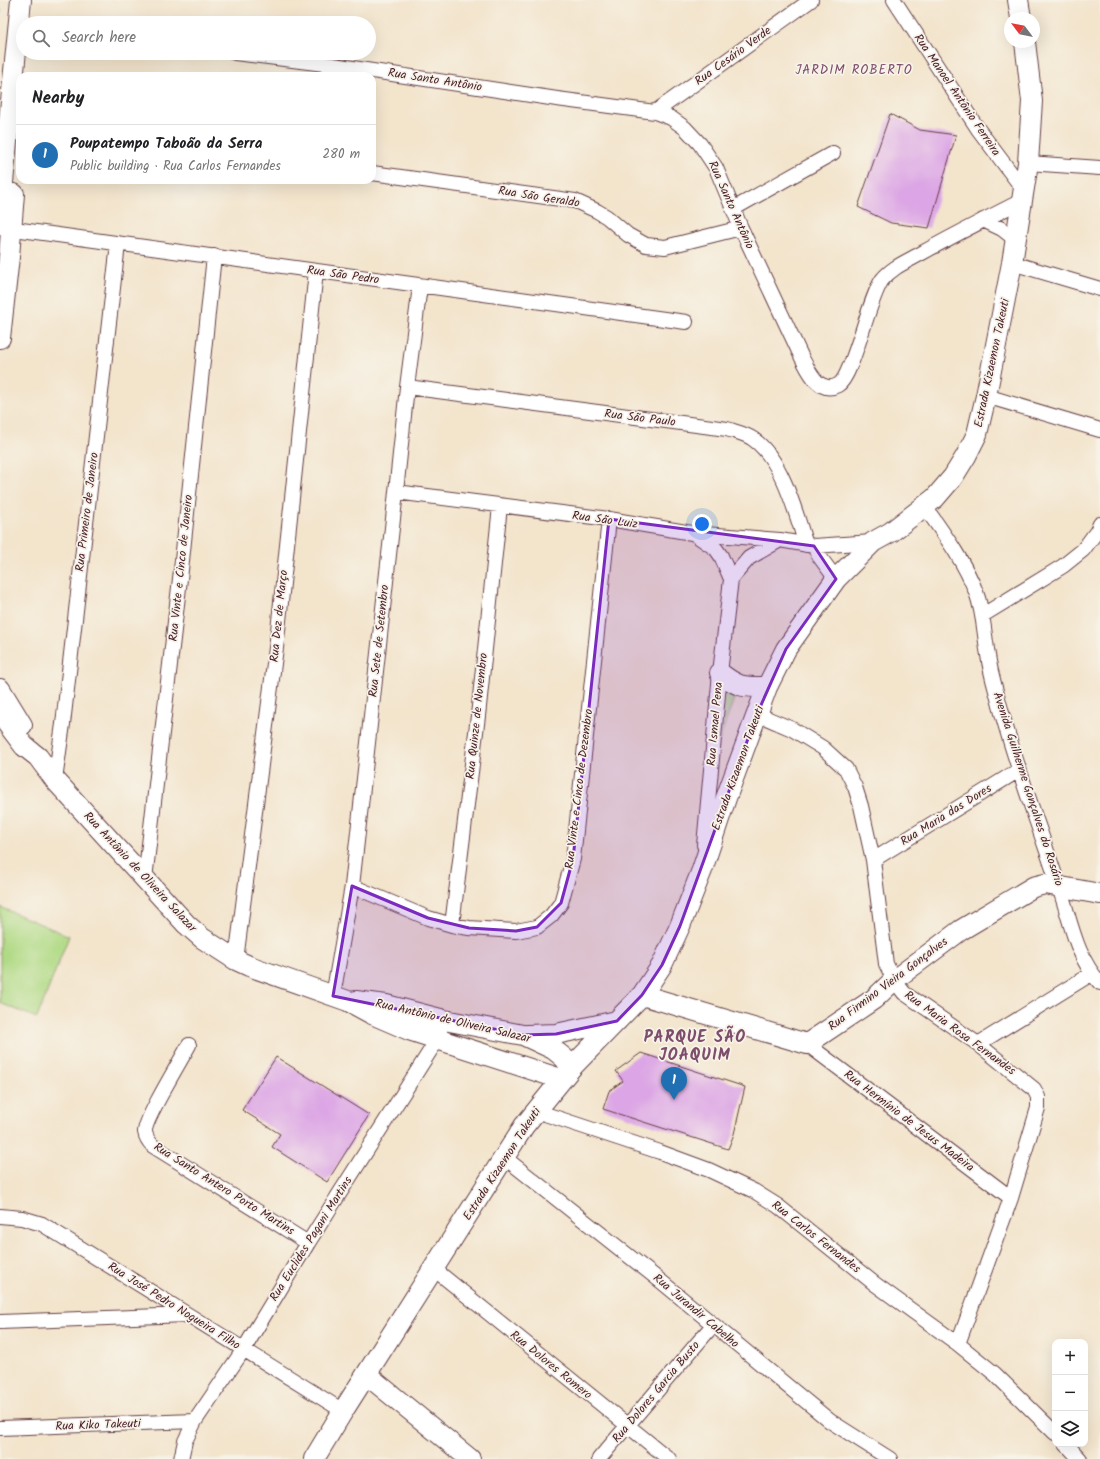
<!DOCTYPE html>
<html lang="en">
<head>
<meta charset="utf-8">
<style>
  body { margin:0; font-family:Kalam,sans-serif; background:#f2f2f2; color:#202124 }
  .controls { position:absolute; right:12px; bottom:12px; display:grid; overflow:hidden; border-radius:8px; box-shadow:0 4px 16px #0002 }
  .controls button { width:36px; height:36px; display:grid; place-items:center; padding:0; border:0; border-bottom:1px solid #e0e0e0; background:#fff; color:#202124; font:20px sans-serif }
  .compass { position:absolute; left:1004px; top:12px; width:36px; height:36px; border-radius:50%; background:#fff; box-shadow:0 4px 16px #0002; rotate:302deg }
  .you { position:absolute; left:702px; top:524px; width:14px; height:14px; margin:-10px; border:3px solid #fff; border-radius:50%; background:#1a73e8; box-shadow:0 0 0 6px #1a73e833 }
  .badge { display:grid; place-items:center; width:26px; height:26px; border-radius:50%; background:#1f6fb2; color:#fff; font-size:13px; font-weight:700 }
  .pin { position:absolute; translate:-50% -33px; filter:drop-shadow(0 1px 2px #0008) }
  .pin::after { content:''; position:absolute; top:21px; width:14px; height:12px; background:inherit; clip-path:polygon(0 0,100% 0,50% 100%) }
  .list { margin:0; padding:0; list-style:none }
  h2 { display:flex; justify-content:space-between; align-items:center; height:52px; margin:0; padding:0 16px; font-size:17px }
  h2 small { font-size:13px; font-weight:400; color:#757577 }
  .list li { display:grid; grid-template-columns:26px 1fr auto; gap:12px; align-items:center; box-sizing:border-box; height:60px; padding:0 16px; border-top:1px solid #e0e0e0 }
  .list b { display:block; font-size:15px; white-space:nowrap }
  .list p { margin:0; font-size:13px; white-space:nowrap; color:#757577 }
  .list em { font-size:13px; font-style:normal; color:#757577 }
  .icon { flex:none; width:22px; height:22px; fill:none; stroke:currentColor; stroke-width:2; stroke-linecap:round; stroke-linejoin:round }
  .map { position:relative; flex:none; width:1100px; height:1459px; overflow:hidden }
  .search { position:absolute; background:#fff; box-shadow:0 4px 16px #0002; left:16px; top:16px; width:360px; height:44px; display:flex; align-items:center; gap:10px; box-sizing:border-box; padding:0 14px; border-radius:22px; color:#757577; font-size:15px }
  .panel { position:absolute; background:#fff; box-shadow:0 4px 16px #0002; left:16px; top:72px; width:360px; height:112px; border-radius:12px }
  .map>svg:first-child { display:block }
  .green { fill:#b0da85; stroke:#7d7c58 }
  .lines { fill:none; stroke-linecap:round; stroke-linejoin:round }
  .stream { stroke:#5bc7d3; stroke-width:4 }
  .building { fill:#dca5e5 }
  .street-casing { stroke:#633d43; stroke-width:16 }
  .secondary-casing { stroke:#633d43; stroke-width:22 }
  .street { stroke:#fff; stroke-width:14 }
  .secondary { stroke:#fff; stroke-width:20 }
  .marked { fill:#7b2cbf; fill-opacity:0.2; stroke:#7b2cbf; stroke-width:3; stroke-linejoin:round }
  .labels { text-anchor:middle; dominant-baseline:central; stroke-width:3.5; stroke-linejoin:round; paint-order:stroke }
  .street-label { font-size:12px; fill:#4a1f2b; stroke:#f7f3e8 }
  .neighbourhood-label { font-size:13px; letter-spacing:1px; fill:#7d4e6c; stroke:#f7f3e8 }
  .district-label { font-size:16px; font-weight:bold; letter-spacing:1px; fill:#7d4e6c; stroke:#f7f3e8 }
</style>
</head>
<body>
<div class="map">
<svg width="1100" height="1459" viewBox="0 0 1100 1459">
  <rect width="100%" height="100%" fill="#f7f3e8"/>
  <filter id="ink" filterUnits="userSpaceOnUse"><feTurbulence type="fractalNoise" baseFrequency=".025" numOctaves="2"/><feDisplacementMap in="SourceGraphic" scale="8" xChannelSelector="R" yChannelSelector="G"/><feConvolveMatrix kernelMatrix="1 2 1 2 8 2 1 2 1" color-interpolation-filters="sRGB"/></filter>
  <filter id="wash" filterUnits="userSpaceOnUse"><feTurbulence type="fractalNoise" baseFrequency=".012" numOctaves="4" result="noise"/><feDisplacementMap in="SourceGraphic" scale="16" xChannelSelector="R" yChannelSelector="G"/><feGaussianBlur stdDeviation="0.9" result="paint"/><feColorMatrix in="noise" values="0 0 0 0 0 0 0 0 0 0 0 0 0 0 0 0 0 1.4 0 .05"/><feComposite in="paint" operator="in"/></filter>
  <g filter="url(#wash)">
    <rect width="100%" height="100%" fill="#f3e4cc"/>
    <path class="green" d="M 719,686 L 736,693 L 706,778 Z
      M 0,907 L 69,936 L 37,1018 L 0,1003 Z"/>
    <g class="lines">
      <path class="stream" d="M 0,11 L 0,12"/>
    </g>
    <g id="blocks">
      <path class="building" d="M 890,114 L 920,130 L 956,135 L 929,228 L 891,223 L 858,207 Z
        M 641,1053 L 745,1087 L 734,1134 L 728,1149 L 603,1109 L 609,1091 L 623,1081 L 616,1071 Z
        M 276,1057 L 369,1115 L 327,1182 L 272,1147 L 280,1134 L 242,1110 Z"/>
    </g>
  </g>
  <g filter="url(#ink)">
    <use href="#blocks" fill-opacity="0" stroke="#633d43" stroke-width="1"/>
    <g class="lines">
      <defs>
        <path id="street" d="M 894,0 L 978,129 L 1023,189
          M 235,53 L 333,65 L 557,99 L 655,112 L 671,118 L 685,128 L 700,144 L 716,168 L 741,228 L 802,358 C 809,371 819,395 838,385 C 853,377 868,300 882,280 C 892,267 908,261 922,253 C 954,235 988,218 1021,201
          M 655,112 L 811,0
          M 1028,163 L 1100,168
          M 372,173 L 575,201 L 597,211 L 607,217 L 628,235 L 646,245 L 665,247 L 741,228
          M 733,209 L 833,153
          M 983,220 L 1002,229 L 1016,240
          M 0,227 L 686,322
          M 1012,263 L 1100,289
          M 407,387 L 727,429 C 736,432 746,434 753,439 C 782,459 796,513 806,545
          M 986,396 L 1100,430
          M 396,492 L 609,519 L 692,533 L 780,540 L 814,546 L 873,542
          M 925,507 C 944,534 964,561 976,592 C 984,613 984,634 988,655 C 990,671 995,687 999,702 C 1015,764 1038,823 1058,884 C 1070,917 1075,956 1100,983
          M 693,533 L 716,549 L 721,556 L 731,579 L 720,673 L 704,845
          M 814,546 L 819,556 L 836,579
          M 731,579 L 749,558 L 780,540
          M 983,615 L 1063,566 L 1083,550 L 1097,531 L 1100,524
          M 757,714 L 792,729 L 823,748 L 846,769 L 855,787 L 861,806 L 873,860 L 886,964 L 894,980 L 904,993 L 978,1044 L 1034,1089 L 1038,1097 L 1038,1108 L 1011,1198 L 958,1344
          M 55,780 L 63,724 L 118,244
          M 873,860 L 1019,770
          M 145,879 L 181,570 L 214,256
          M 352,886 L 428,918 L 452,925 L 469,928 L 516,931 L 537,927 L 551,916 L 561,903 L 573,859 L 609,519
          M 452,925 L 478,716 L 500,506
          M 236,960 L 277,640 L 316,271
          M 333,996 L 352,886 L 396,492 L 407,387 L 420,286
          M 807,1044 L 1011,1198
          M 978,1044 L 1091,974
          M 189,1045 C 181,1060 144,1120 145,1132 C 146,1138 149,1142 153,1146 L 308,1243
          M 536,1111 L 660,1152 L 709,1170 L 754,1191 L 778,1206 L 875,1284 L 958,1344 L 995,1374 L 1055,1433
          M 505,1158 L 663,1283 L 802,1398 L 830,1421 L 890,1459
          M 0,1216 L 22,1218 L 42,1224 L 343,1411
          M 434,1269 L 669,1459
          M 0,1322 L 187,1315
          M 0,1428 L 195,1421
          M 1066,1444 L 1080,1459
          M 181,1459 L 185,1441 L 195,1421 L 244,1349 L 308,1243 L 437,1040 L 440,1031
          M 599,1459 L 713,1325"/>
        <path id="secondary" d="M 1018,0 L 1021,18
          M 0,213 L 21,0
          M 0,338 L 9,257 L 14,194
          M 720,673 C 739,688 743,687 767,687
          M 0,689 L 22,725
          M 0,714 L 24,746 L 38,757 L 55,780 L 186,924 L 202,938 L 236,960 L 249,966 L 348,1001 L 372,1014 L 409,1030 L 561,1079
          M 642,995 L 807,1044 L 874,999 L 894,980 L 961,930 L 1033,887 L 1045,884 L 1100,894
          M 356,1001 L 386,1005 L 444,1020 L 523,1035 L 553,1049 L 563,1057 L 572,1067
          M 527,1035 L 556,1034 L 617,1021
          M 367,1375 L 470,1459
          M 314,1459 L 343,1411 L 524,1126 L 572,1067 L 642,995 L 662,965 L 680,926 L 702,870 L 726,798 L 767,687 L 786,649 L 836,579 L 873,542 L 891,532 L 935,498 L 953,477 L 966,456 L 977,434 L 986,396 L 1012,263 L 1028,163 L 1032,101 L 1025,42"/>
      </defs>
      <use href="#street" class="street-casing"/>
      <use href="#secondary" class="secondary-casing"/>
      <use href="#street" class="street"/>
      <use href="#secondary" class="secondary"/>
    </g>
  </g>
  <path class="marked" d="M 609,519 L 814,546 L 836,579 L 786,649 L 757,714 L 680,926 L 662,965 L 642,995 L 617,1021 L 556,1034 L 523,1035 L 333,996 L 352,886 L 428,918 L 469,928 L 516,931 L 537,927 L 561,903 L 573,859 Z"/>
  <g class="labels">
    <g class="street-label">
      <text transform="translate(733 56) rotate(-36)">Rua Cesário Verde</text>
      <text transform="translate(435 80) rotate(9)">Rua Santo Antônio</text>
      <text transform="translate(957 95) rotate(56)">Rua Manoel Antônio Ferreira</text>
      <text transform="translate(539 197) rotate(9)">Rua São Geraldo</text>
      <text transform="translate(731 205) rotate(66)">Rua Santo Antônio</text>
      <text transform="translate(343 275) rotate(8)">Rua São Pedro</text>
      <text transform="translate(992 363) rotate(-78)">Estrada Kizaemon Takeuti</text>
      <text transform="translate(640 418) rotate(7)">Rua São Paulo</text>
      <text transform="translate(87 512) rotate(-83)">Rua Primeiro de Janeiro</text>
      <text transform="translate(605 520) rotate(8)">Rua São Luiz</text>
      <text transform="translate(181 568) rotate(-84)">Rua Vinte e Cinco de Janeiro</text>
      <text transform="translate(279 616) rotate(-84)">Rua Dez de Março</text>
      <text transform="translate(379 641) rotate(-84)">Rua Sete de Setembro</text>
      <text transform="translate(477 716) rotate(-84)">Rua Quinze de Novembro</text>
      <text transform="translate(715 724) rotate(-85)">Rua Ismael Pena</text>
      <text transform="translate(738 768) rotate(-70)">Estrada Kizaemon Takeuti</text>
      <text transform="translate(579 789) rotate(-83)">Rua Vinte e Cinco de Dezembro</text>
      <text transform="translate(1028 789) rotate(72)">Avenida Guilherme Gonçalves do Rosário</text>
      <text transform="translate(946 815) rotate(-32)">Rua Maria das Dores</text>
      <text transform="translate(140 872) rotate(47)">Rua Antônio de Oliveira Salazar</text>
      <text transform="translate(888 984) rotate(-37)">Rua Firmino Vieira Gonçalves</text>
      <text transform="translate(453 1021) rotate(13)">Rua Antônio de Oliveira Salazar</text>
      <text transform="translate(960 1033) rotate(36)">Rua Maria Rosa Fernandes</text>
      <text transform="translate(909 1121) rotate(37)">Rua Hermínio de Jesus Madeira</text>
      <text transform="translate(502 1164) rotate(-57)">Estrada Kizaemon Takeuti</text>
      <text transform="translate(224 1189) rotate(32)">Rua Santo Antero Porto Martins</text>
      <text transform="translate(816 1237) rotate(38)">Rua Carlos Fernandes</text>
      <text transform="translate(311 1239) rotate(-58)">Rua Euclides Pagani Martins</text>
      <text transform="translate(174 1306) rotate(32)">Rua José Pedro Nogueira Filho</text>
      <text transform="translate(696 1311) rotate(40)">Rua Jurandir Cabelho</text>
      <text transform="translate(551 1365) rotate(39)">Rua Dolores Romero</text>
      <text transform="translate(656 1392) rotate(-50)">Rua Dolores Garcia Busto</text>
      <text transform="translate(98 1425) rotate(-2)">Rua Kiko Takeuti</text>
    </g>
    <g class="neighbourhood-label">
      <text x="854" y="70">JARDIM ROBERTO</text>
    </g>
    <g class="district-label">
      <text x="695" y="1037">PARQUE SÃO<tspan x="695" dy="18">JOAQUIM</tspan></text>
    </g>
  </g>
</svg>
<div class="controls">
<button>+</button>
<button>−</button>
<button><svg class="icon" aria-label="layers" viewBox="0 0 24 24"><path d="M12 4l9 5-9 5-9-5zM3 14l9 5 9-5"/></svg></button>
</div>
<svg class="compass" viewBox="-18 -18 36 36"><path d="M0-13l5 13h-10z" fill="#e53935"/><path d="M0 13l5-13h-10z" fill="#757577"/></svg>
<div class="you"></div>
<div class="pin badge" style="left:674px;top:1100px">1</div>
<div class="search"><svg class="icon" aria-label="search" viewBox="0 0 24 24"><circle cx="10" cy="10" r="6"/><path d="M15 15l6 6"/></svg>Search here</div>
<section class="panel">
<h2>Nearby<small></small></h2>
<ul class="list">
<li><span class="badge">1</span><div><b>Poupatempo Taboão da Serra</b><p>Public building · Rua Carlos Fernandes</p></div><em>280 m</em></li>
</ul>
</section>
</div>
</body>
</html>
